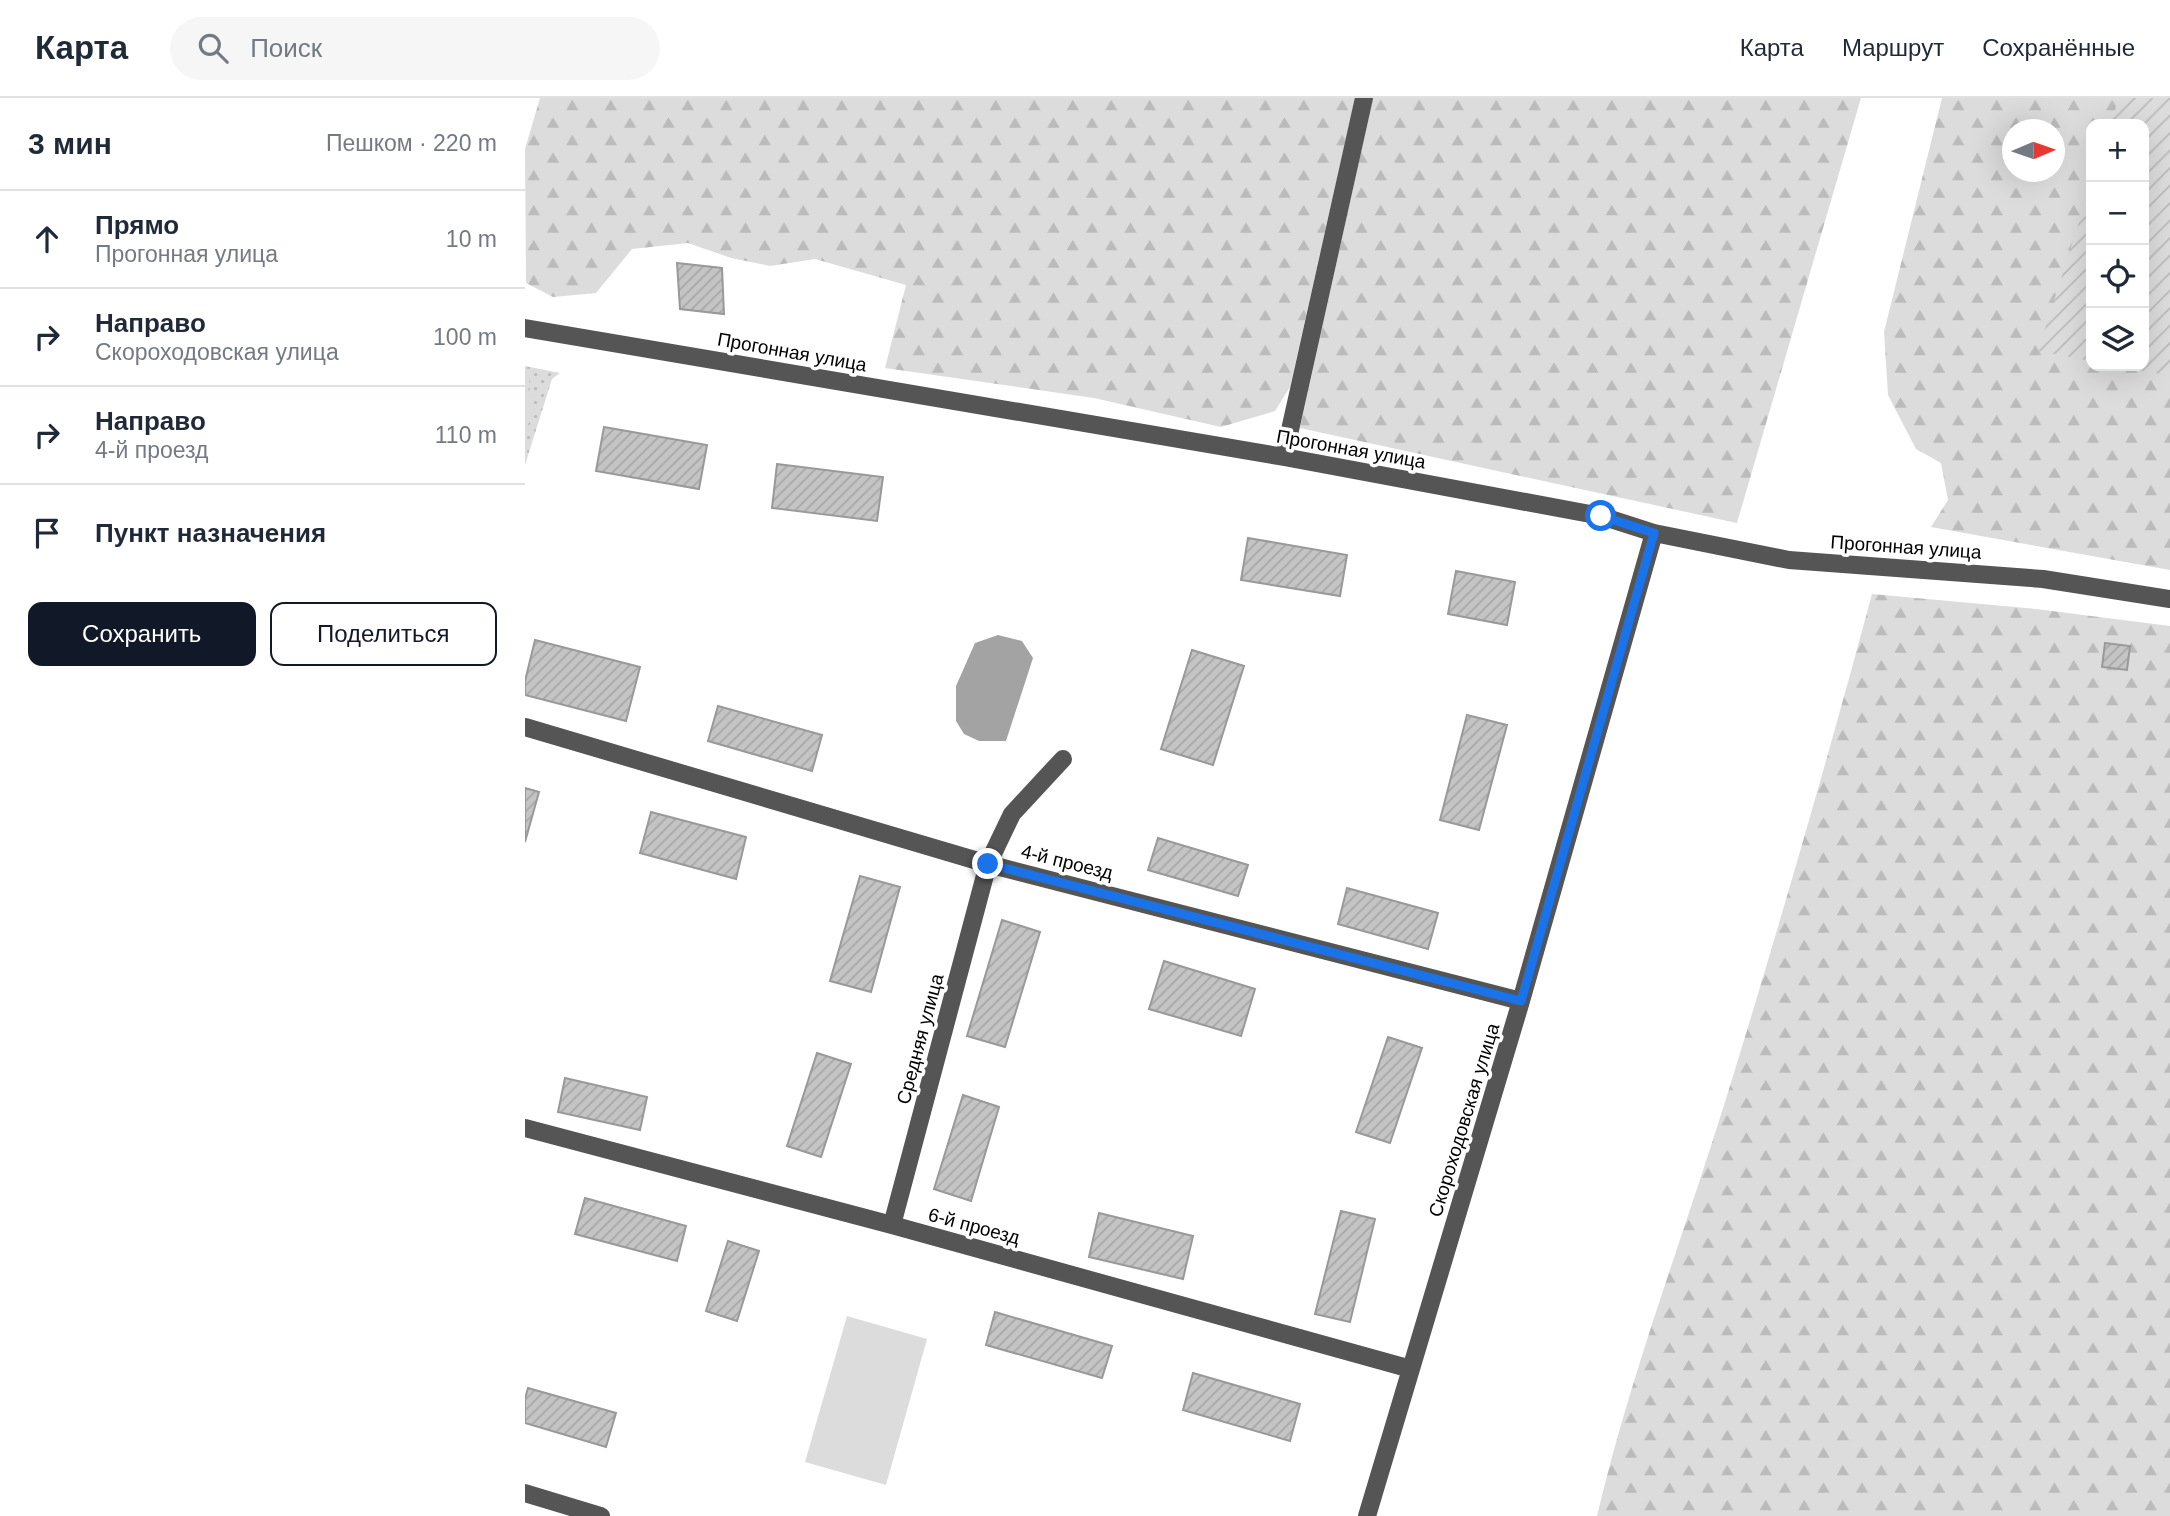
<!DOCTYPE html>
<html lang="ru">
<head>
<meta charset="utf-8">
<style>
  body { margin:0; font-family:Helvetica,sans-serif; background:#f6f6f7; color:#1f2937 }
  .controls { position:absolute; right:21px; top:21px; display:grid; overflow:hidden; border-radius:14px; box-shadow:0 7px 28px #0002 }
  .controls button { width:63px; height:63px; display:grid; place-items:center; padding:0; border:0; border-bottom:2px solid #e0e1e3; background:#fff; color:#1f2937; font:35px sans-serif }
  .compass { position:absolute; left:1477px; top:21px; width:63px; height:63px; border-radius:50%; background:#fff; box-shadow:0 7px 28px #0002; rotate:88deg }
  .stop { position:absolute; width:21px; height:21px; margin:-16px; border:5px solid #1a73e8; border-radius:50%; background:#fff }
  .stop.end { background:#1a73e8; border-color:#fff; box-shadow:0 2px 7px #0008 }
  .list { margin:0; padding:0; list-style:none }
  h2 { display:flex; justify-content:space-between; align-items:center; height:91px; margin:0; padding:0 28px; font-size:30px }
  h2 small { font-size:23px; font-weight:400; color:#747a83 }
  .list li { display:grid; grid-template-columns:46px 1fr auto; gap:21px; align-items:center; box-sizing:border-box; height:98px; padding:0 28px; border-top:2px solid #e0e1e3 }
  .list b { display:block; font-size:26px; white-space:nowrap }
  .list p { margin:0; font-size:23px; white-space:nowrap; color:#747a83 }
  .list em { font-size:23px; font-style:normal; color:#747a83 }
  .actions { display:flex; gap:14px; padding:21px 28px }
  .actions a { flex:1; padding:16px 0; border:2px solid #111827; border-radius:14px; text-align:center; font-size:24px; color:#111827 }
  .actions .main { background:#111827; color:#fff }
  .icon { flex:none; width:38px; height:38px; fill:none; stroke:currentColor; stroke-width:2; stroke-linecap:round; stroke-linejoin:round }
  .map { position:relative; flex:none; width:1645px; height:1418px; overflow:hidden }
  header { display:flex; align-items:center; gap:42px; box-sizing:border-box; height:98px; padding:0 35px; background:#fff; border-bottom:2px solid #e0e1e3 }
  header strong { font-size:33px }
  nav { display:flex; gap:38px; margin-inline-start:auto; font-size:24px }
  .search { width:490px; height:63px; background:#f6f6f7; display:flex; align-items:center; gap:18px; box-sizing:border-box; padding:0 24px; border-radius:38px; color:#747a83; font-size:26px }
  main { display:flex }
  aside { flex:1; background:#fff }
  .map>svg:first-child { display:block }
  .grass { fill:url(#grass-dots) }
  .forest { fill:url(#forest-firs); fill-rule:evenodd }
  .park { fill:#dcdcdc }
  .garden { fill:url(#garden-furrows) }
  .water { fill:#a3a3a3 }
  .building { fill:url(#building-hatch); stroke:#999; stroke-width:2 }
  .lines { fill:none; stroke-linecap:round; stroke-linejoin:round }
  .minor { stroke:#555; stroke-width:18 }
  .route { stroke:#1a73e8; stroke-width:9 }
  .labels { text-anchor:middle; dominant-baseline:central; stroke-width:7; stroke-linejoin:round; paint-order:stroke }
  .street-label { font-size:19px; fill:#000; stroke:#fff }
</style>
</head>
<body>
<header>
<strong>Карта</strong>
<div class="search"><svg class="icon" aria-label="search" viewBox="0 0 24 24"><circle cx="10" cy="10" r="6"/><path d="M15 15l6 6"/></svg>Поиск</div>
<nav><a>Карта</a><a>Маршрут</a><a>Сохранённые</a></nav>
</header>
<main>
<aside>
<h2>3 мин<small>Пешком · 220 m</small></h2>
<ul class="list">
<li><svg class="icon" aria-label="ahead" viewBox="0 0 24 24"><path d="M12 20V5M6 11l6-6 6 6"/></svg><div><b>Прямо</b><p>Прогонная улица</p></div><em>10 m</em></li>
<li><svg class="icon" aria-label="right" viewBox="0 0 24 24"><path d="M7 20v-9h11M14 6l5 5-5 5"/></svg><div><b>Направо</b><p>Скороходовская улица</p></div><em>100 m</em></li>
<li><svg class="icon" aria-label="right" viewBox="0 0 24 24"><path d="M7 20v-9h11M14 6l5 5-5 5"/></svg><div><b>Направо</b><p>4-й проезд</p></div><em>110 m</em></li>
<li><svg class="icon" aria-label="arrive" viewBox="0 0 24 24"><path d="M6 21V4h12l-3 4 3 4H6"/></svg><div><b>Пункт назначения</b></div></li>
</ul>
<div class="actions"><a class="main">Сохранить</a><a>Поделиться</a></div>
</aside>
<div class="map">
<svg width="1645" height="1418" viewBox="0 0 1645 1418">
  <defs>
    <pattern id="grass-dots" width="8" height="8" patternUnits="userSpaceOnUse" patternTransform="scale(1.75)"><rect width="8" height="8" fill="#dcdcdc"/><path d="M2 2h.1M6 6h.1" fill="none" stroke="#bbb" stroke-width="1.8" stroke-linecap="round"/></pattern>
    <pattern id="forest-firs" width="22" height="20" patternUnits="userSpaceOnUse" patternTransform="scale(1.75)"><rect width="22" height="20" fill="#dcdcdc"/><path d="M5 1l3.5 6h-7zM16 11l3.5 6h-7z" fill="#bbb"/></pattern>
    <pattern id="garden-furrows" width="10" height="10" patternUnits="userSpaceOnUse" patternTransform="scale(1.75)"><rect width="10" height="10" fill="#dcdcdc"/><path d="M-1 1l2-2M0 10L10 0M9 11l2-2" fill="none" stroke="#bbb"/></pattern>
    <pattern id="building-hatch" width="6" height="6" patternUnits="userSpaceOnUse" patternTransform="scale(1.75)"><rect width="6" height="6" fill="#c4c4c4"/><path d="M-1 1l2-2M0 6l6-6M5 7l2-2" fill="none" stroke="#a7a7a7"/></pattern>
  </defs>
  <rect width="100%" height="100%" fill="#fff"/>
  <path class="grass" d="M 0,268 L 35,275 L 27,281 L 0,367 Z"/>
  <path class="forest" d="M 15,0 L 830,0 L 765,289 L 750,313 L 696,329 L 569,300 L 360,270 L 381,187 L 290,161 L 245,168 L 206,160 L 163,145 L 107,151 L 71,195 L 28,199 L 1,185 L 0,51 Z
    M 848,0 L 1336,0 L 1212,425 L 775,330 Z
    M 1417,0 L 1603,0 L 1596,26 L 1566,26 L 1566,268 L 1619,268 L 1645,246 L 1645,472 L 1406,429 L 1423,402 L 1416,365 L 1391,351 L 1363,297 L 1359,234 ZM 1488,32 L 1530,32 L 1530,74 L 1488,74 Z
    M 0,277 L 4,280 L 6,314 L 0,343 Z
    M 1347,496 L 1511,511 L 1645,528 L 1645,1418 L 1072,1418 C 1105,1278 1157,1142 1200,1004 C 1252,836 1301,667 1347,496 Z"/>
  <path class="park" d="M 322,1218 L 402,1241 L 361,1387 L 280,1364 Z"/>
  <path class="garden" d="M 1594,0 L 1645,0 L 1645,278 L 1591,268 L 1619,268 L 1619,26 L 1585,26 Z
    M 1566,86 L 1566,263 L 1513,253 Z"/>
  <path class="water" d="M 473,537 L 497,543 L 508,560 L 481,643 L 454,643 L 439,636 L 431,623 L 431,588 L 450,545 Z"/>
  <path class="building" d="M 152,165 L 197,170 L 199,216 L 155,211 Z
    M 79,329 L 182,347 L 174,391 L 71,373 Z
    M 252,366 L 358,379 L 352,423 L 247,410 Z
    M 723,440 L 822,457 L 815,498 L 716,482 Z
    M 931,473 L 990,484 L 982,527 L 923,516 Z
    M 10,542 L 115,569 L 101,623 L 0,597 L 0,583 Z
    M 1580,545 L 1605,548 L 1602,572 L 1577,569 Z
    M 667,552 L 719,568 L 688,667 L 636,651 Z
    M 193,608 L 297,637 L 287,673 L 183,643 Z
    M 942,617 L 982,627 L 954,732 L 915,722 Z
    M 0,690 L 14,694 L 0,744 Z
    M 126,714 L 221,739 L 211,781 L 115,755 Z
    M 633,740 L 723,767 L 713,798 L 623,772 Z
    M 335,778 L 375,789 L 346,894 L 305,883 Z
    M 822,790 L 913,815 L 903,851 L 813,826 Z
    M 477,822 L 515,834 L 480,949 L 442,938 Z
    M 639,863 L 730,891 L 716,938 L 624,911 Z
    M 863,939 L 897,950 L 865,1045 L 831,1034 Z
    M 292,955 L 326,966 L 296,1059 L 262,1048 Z
    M 40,980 L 122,999 L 115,1032 L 33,1014 Z
    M 438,997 L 474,1009 L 446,1103 L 409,1091 Z
    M 60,1100 L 161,1128 L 152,1163 L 50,1136 Z
    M 816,1113 L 850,1121 L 825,1224 L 790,1216 Z
    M 574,1115 L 668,1138 L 658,1181 L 564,1159 Z
    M 203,1143 L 234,1153 L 212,1223 L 181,1213 Z
    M 470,1214 L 587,1248 L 577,1280 L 461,1247 Z
    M 668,1275 L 775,1306 L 765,1343 L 658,1312 Z
    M 3,1290 L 91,1315 L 81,1349 L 0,1325 L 0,1301 Z"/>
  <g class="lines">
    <path class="minor" d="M 0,230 L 759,359 L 1076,418 L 1129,435 L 1264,462 L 1518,481 L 1645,501
      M 759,359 L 839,0
      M 0,629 L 463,766 L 996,903
      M 0,1030 L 367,1127 L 886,1271
      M 367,1127 L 463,766 L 487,716 L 538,661
      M 0,1395 L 76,1418
      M 842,1418 L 996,903 L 1129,435"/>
  </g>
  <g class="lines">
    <path class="route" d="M 463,766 L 996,903 L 1129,435 L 1076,418"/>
  </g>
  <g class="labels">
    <g class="street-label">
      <text transform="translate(267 254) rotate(10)">Прогонная улица</text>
      <text transform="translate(826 351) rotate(10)">Прогонная улица</text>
      <text transform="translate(1381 449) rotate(4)">Прогонная улица</text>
      <text transform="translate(542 764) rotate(14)">4-й проезд</text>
      <text transform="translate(395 941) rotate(-75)">Средняя улица</text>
      <text transform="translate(939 1022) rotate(-73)">Скороходовская улица</text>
      <text transform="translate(449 1128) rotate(15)">6-й проезд</text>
    </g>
  </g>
</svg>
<div class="controls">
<button>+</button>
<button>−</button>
<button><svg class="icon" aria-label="locate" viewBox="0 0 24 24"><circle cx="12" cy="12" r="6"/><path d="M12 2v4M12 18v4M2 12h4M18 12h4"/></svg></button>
<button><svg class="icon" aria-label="layers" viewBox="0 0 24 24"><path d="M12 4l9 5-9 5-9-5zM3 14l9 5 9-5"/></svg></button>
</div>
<svg class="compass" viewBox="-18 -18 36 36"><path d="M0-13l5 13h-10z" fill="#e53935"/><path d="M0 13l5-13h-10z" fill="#747a83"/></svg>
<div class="stop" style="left:1076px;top:418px"></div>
<div class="stop end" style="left:463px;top:766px"></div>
</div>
</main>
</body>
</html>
